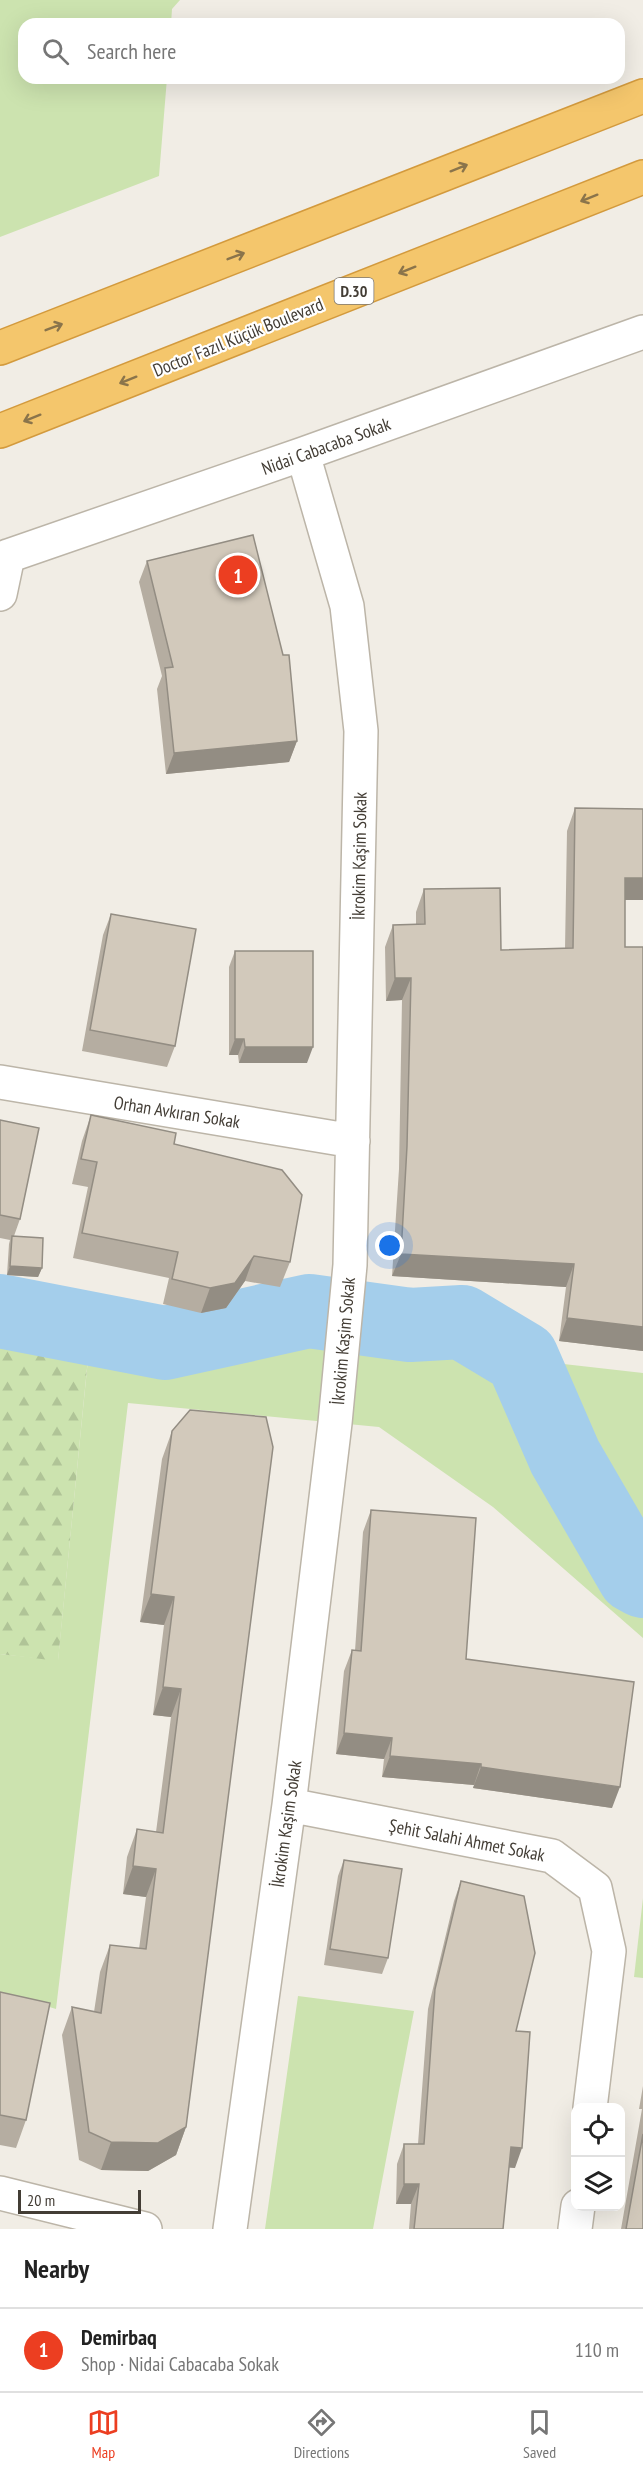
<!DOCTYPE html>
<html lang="en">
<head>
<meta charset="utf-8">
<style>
  body { margin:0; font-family:"PT Sans Narrow",sans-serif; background:#f6f6f6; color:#222 }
  .controls { position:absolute; right:18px; bottom:18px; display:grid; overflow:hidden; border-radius:12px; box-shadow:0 6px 24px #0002 }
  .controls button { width:54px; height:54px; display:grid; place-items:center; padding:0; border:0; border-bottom:2px solid #e0e0e0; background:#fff; color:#222; font:30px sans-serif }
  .scale { position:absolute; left:18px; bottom:15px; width:123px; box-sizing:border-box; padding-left:6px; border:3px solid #433d35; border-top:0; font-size:16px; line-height:21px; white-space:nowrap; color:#433d35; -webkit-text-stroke:4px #fff; paint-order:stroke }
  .you { position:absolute; left:390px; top:1246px; width:21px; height:21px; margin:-15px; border:4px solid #fff; border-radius:50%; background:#1a73e8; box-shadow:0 0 0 9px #1a73e833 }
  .badge { display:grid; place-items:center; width:39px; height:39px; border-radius:50%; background:#ec3e21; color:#fff; font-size:20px; font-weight:700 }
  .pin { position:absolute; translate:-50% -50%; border:3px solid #fff; box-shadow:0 2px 6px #0006 }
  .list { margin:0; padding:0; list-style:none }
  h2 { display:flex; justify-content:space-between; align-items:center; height:78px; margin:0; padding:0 24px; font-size:26px }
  h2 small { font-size:20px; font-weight:400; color:#767676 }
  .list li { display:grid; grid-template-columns:39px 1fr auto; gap:18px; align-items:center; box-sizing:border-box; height:84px; padding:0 24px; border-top:2px solid #e0e0e0 }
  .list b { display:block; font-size:22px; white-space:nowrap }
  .list p { margin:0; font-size:20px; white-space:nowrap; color:#767676 }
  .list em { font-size:20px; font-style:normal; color:#767676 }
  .icon { flex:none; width:33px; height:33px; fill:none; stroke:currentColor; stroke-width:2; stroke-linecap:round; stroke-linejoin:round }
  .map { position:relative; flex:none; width:643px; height:2229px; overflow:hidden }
  .search { position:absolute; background:#fff; box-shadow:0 6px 24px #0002; left:18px; right:18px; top:18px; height:66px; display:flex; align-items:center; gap:15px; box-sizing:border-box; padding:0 21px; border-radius:18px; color:#767676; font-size:22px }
  .sheet { height:162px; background:#fff }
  nav { display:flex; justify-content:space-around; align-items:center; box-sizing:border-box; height:84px; border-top:2px solid #e0e0e0; background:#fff; font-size:16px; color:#767676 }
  nav a { display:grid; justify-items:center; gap:3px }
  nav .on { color:#ec3e21 }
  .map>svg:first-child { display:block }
  .green { fill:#cce3af }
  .forest { fill:url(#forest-firs) }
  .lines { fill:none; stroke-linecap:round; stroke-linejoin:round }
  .river { stroke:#a4ceeb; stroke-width:74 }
  .street-casing { stroke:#bcb5a8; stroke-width:36 }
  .highway-casing { stroke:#d39a3d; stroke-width:36 }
  .street { stroke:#fff; stroke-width:33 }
  .highway { stroke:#f4c66c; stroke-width:33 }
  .wall { fill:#b5ada1 }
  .shaded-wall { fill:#938d83 }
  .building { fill:#d2c9bb; stroke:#938d83; stroke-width:1.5 }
  .oneway { stroke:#8a744b }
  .labels { text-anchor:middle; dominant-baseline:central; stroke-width:4.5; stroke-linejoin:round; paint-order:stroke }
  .shield { fill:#fff; stroke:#7b7772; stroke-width:1.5 }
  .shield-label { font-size:16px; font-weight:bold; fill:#433d35 }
  .street-label { font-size:18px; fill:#433d35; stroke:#fff }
</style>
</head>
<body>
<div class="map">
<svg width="643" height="2229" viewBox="0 0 643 2229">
  <defs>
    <pattern id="forest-firs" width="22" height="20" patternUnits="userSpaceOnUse" patternTransform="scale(1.5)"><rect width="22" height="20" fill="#cce3af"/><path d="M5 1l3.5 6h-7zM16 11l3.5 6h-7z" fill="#b0c497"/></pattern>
  </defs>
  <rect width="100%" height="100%" fill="#f1ede5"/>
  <path class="green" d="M 0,0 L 180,0 L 172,9 L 171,24 L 24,24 L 24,78 L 167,78 L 159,176 L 0,237 Z
    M 0,1280 L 180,1324 L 321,1289 L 492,1299 L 546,1362 L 643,1373 L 643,1638 L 493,1507 L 379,1427 L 128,1403 L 56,2009 L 0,1992 L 0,1654 L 58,1660 L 88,1359 L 0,1342 Z
    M 643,1898 L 643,1978 L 634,1977 Z
    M 298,1996 L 414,2011 L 373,2229 L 265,2229 Z"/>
  <path class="forest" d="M 0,1342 L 88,1358 L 58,1661 L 0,1654 Z"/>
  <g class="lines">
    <path class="river" d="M 0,1311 L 165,1343 L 309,1311 L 410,1325 L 462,1322 L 522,1358 L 565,1457 L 634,1576 L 643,1581"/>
    <defs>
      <path id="street" d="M 8,556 L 303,454 L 643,332
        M 0,594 L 8,556
        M 0,1082 L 353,1141
        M 289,1805 L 552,1856 L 595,1888 L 609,1951 L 590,2108
        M 0,2193 L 145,2229
        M 230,2229 L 289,1805 L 335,1423 L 350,1265 L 361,731 L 347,606 L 303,454
        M 575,2229 L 578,2206"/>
      <path id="highway" d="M 0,348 L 643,96
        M 0,431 L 643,177"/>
    </defs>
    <use href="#street" class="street-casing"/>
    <use href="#highway" class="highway-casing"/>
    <use href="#street" class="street"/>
    <use href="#highway" class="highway"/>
  </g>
  <path class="wall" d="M 147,561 L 297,741 L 289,762 L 166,774 L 157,689 L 162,676 L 139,582 Z
    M 575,808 L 643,900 L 625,900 L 625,947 L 643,947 L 643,1351 L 559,1341 L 566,1287 L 392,1276 L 399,1169 L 402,1000 L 386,1001 L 385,947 L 393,925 L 416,924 L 416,912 L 424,889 L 501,950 L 565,949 L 567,831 Z
    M 111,914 L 175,1046 L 167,1067 L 82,1051 L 103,935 Z
    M 235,951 L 307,1063 L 239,1063 L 238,1055 L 229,1055 L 229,967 Z
    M 91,1115 L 174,1144 L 290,1262 L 280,1287 L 245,1281 L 226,1308 L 201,1313 L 163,1304 L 169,1278 L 73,1258 L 88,1187 L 72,1184 L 82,1141 Z
    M 0,1120 L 20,1219 L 14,1236 L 42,1268 L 38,1277 L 7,1275 L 9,1244 L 10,1240 L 0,1238 Z
    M 190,1410 L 186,2127 L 176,2155 L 148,2171 L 101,2170 L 79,2160 L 62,2035 L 72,2007 L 94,2012 L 100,1972 L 110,1945 L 139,1949 L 146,1897 L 123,1894 L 127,1857 L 137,1829 L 156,1832 L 171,1717 L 153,1715 L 164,1625 L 140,1622 L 162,1459 L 172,1431 Z
    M 371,1510 L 466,1659 L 612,1808 L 473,1788 L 474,1785 L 382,1777 L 384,1759 L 336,1754 L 344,1671 L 352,1650 L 355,1651 L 363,1532 Z
    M 344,1860 L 388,1958 L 382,1974 L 324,1965 L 338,1876 Z
    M 461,1881 L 516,2031 L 515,2168 L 509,2167 L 503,2229 L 409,2229 L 411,2204 L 396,2204 L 397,2164 L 404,2144 L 418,2144 L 428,2009 L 454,1901 Z
    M 0,1992 L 26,2120 L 16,2148 L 0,2145 Z
    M 643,2086 L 643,2229 L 621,2229 L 642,2109 L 639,2109 Z"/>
  <path class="shaded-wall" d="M 297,741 L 289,762 L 166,774 L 174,753 Z
    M 625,878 L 643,878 L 643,900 L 616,900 Z
    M 395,978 L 411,978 L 402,1000 L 386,1001 Z
    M 235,1039 L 244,1039 L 238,1055 L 229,1055 Z
    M 245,1047 L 313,1047 L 307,1063 L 239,1063 Z
    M 401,1254 L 574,1264 L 566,1287 L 392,1276 Z
    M 254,1256 L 245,1281 L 226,1308 L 201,1313 L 210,1288 Z
    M 10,1266 L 42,1268 L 38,1277 L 7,1275 Z
    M 567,1318 L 643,1327 L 643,1351 L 559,1341 Z
    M 151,1594 L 174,1597 L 164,1625 L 140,1622 Z
    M 163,1687 L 181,1689 L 171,1717 L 153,1715 Z
    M 344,1733 L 392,1738 L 384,1759 L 336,1754 Z
    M 390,1756 L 481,1764 L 474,1785 L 382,1777 Z
    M 481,1767 L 620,1787 L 612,1808 L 473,1788 Z
    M 133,1866 L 156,1869 L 146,1897 L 123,1894 Z
    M 186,2127 L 176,2155 L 148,2171 L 101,2170 L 111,2142 Z
    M 511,2147 L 522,2148 L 515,2168 L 503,2167 Z
    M 404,2184 L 419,2184 L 411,2204 L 396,2204 Z"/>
  <path class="building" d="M 253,535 L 283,655 L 289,655 L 297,741 L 174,753 L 165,668 L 173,667 L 147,561 Z
    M 575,808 L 643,809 L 643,878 L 625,878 L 625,947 L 643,947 L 643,1327 L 567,1318 L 574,1264 L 401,1254 L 407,1146 L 411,978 L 395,978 L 393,925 L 425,924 L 424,889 L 500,888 L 501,950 L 573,948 Z
    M 111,914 L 196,929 L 175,1046 L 90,1030 Z
    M 235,951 L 313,951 L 313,1047 L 245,1047 L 244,1039 L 235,1039 Z
    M 91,1115 L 176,1133 L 174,1144 L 282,1170 L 302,1195 L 290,1262 L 254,1256 L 235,1283 L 210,1288 L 172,1279 L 178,1252 L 82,1233 L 97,1162 L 81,1159 Z
    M 0,1120 L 39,1128 L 20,1219 L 0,1215 Z
    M 12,1236 L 43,1238 L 42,1268 L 10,1266 Z
    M 190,1410 L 266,1417 L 273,1447 L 186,2127 L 158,2143 L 111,2142 L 89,2132 L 72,2007 L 101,2013 L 110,1945 L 146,1949 L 156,1869 L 133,1866 L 137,1829 L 163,1833 L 181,1689 L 163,1687 L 174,1597 L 151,1594 L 172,1431 Z
    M 371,1510 L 476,1518 L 466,1659 L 634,1682 L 620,1787 L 481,1767 L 481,1764 L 390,1756 L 392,1738 L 344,1733 L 352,1650 L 361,1651 Z
    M 344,1860 L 402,1869 L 388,1958 L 330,1949 Z
    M 461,1881 L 524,1896 L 535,1953 L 516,2031 L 530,2032 L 522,2148 L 511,2147 L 503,2229 L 414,2229 L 419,2184 L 404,2184 L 404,2144 L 424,2144 L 435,1989 Z
    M 0,1992 L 50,2003 L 26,2120 L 0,2115 Z
    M 643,2134 L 643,2229 L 626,2229 Z"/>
  <defs><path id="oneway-shaft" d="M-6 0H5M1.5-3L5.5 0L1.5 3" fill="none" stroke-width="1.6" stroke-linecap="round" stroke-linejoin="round" transform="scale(1.5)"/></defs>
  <g class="oneway">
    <use href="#oneway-shaft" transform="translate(459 168) rotate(-22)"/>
    <use href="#oneway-shaft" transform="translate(589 198) rotate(158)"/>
    <use href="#oneway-shaft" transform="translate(236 256) rotate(-21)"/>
    <use href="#oneway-shaft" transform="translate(407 270) rotate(158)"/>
    <use href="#oneway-shaft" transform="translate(54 327) rotate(-21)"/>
    <use href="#oneway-shaft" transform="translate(128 380) rotate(158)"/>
    <use href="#oneway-shaft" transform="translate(32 418) rotate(158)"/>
  </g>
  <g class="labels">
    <rect class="shield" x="334.5" y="278" width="39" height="26" rx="4.5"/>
    <g class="shield-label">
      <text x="354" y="291">D.30</text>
    </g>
    <g class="street-label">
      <text transform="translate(238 337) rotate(-22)">Doctor Fazıl Küçük Boulevard</text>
      <text transform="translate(326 446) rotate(-20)">Nidai Cabacaba Sokak</text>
      <text transform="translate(359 856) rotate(-89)">İkrokim Kaşim Sokak</text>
      <text transform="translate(177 1112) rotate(9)">Orhan Avkıran Sokak</text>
      <text transform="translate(343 1341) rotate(-85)">İkrokim Kaşim Sokak</text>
      <text transform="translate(286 1824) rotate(-82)">İkrokim Kaşim Sokak</text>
      <text transform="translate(467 1840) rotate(11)">Şehit Salahi Ahmet Sokak</text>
    </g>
  </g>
</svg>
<div class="controls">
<button><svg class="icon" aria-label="locate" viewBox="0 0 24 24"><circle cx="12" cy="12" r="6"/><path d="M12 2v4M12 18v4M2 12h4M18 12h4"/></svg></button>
<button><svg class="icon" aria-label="layers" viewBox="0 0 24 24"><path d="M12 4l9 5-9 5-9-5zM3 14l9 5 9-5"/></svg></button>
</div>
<div class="scale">20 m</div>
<div class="you"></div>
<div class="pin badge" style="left:238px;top:575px">1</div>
<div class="search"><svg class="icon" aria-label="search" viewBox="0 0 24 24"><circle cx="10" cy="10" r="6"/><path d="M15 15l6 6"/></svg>Search here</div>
</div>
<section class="sheet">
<h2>Nearby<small></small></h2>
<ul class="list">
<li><span class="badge">1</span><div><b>Demirbaq</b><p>Shop · Nidai Cabacaba Sokak</p></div><em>110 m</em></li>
</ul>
</section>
<nav>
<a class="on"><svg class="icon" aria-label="map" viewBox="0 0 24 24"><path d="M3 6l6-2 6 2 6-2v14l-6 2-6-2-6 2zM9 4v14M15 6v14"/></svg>Map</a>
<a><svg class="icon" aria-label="directions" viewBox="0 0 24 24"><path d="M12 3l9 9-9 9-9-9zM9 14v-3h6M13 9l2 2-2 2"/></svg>Directions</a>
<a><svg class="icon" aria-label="saved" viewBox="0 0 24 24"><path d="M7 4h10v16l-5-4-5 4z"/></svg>Saved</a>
</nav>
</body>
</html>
